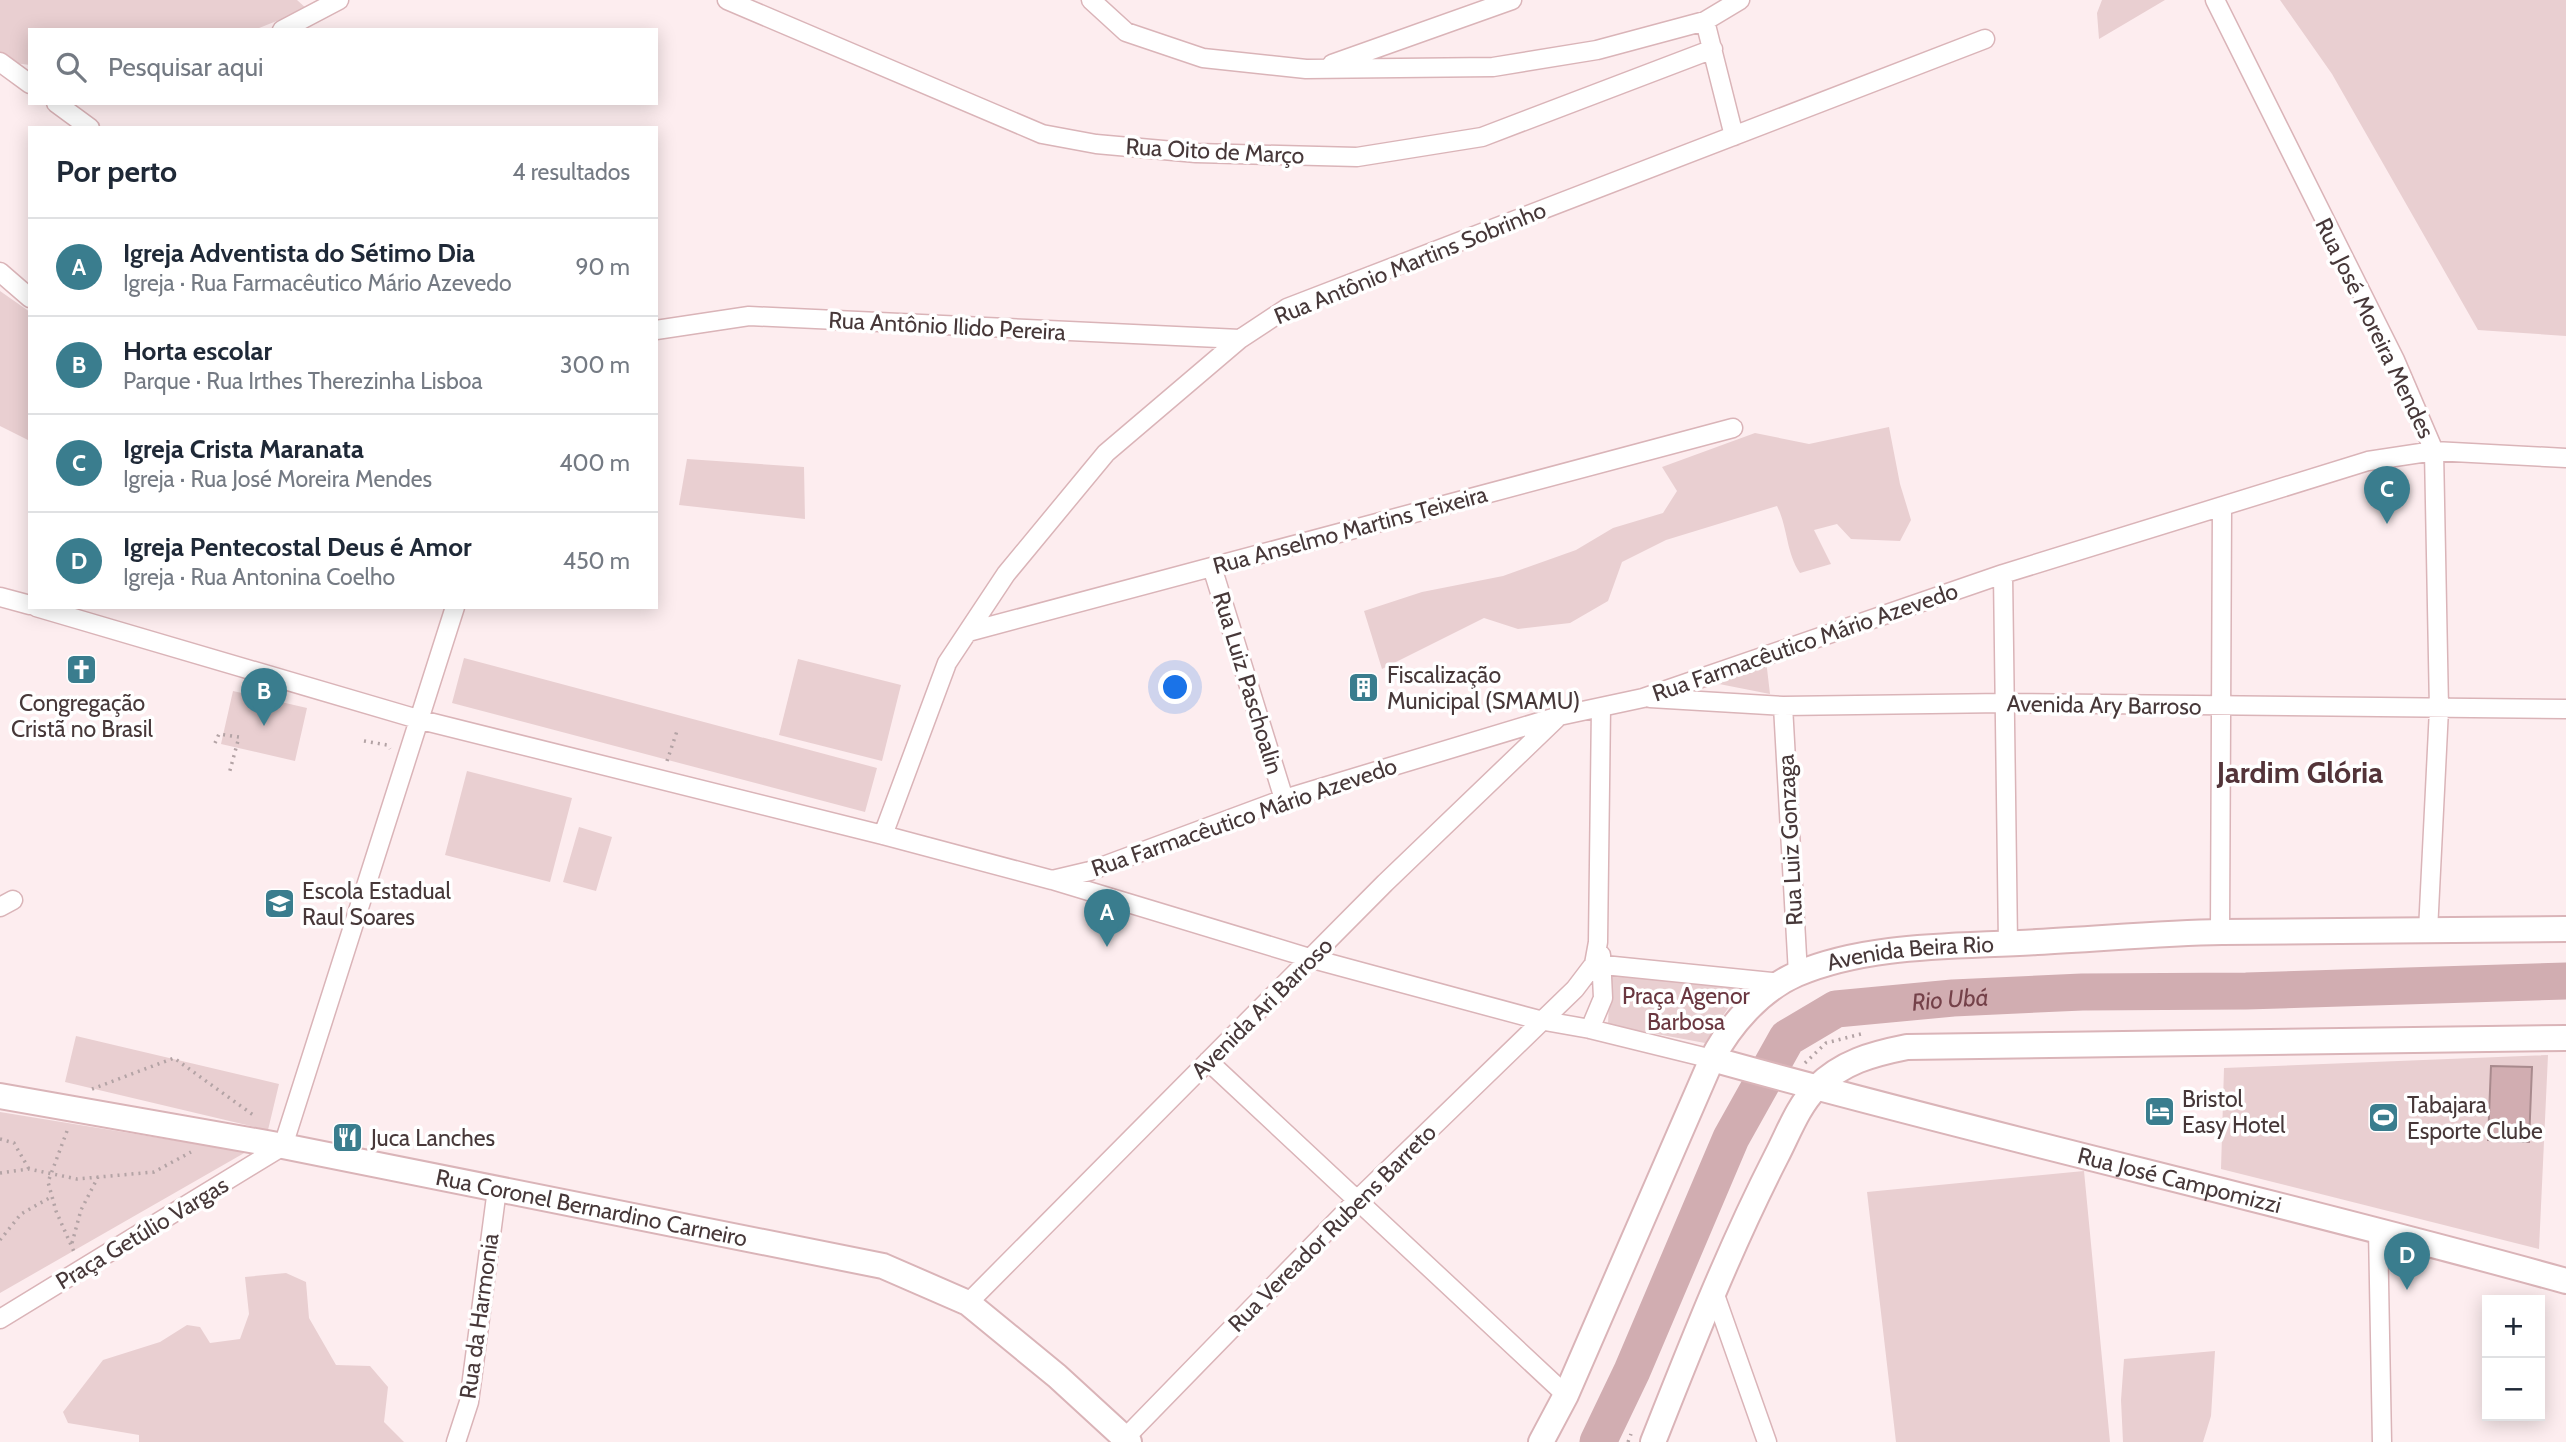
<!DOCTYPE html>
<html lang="pt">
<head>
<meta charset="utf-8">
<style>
  body { margin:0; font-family:Cabin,sans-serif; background:#f6f6f7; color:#1f2937 }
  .controls { position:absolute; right:21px; bottom:21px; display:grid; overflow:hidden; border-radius:0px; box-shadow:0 4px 18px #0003 }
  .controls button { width:63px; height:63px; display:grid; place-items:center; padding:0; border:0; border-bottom:2px solid #e0e1e3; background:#fff; color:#1f2937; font:35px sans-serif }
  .you { position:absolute; left:1176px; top:688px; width:24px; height:24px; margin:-18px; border:5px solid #fff; border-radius:50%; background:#1a73e8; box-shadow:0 0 0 10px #1a73e833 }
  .badge { display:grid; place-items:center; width:46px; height:46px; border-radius:50%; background:#3a7d8e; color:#fff; font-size:23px; font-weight:700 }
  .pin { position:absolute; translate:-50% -58px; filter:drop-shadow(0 2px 4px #0008) }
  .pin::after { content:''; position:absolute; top:37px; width:24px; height:21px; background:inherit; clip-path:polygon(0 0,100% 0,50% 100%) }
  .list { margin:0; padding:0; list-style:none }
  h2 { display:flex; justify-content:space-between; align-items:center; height:91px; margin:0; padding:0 28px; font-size:30px }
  h2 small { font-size:23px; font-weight:400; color:#747a83 }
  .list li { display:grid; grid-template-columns:46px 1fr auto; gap:21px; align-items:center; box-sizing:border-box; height:98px; padding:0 28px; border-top:2px solid #e0e1e3 }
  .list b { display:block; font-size:26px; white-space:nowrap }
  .list p { margin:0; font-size:23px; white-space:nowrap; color:#747a83 }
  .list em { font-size:23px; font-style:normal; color:#747a83 }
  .icon { flex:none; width:38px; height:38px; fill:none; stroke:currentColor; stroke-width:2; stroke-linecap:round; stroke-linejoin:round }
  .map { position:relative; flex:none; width:2566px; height:1442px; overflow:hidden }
  .search { position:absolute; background:#fff; box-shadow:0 4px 18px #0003; left:28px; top:28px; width:630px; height:77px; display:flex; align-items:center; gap:18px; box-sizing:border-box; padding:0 24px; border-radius:0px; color:#747a83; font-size:26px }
  .panel { position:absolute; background:#fff; box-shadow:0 4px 18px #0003; left:28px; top:126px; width:630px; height:483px; border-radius:0px }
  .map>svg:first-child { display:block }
  .green { fill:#e9cfd1 }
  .water { fill:#d1adb1; stroke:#a88a8d; stroke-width:2 }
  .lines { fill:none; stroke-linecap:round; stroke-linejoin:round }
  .river { stroke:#d1adb1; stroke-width:37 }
  .street-casing { stroke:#dab4b8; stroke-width:21 }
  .secondary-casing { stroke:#dab4b8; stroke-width:28 }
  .path { stroke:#b3a3a5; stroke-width:3.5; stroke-dasharray:2 5; stroke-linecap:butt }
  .street { stroke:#fff; stroke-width:18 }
  .secondary { stroke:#fff; stroke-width:24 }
  .labels { text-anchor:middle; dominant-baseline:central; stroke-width:7; stroke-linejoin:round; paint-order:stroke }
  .street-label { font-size:23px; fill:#473839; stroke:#fff }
  .poi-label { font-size:23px; fill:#473839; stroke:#fff; text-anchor:start }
  .park-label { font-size:23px; fill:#6a3740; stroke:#fff }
  .water-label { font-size:24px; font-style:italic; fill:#744149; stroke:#fff }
  .district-label { font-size:30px; font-weight:bold; fill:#533439; stroke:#fff }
</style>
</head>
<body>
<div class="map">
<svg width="2566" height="1442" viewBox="0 0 2566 1442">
  <rect width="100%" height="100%" fill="#fdedef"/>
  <path class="green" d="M 0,0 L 297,0 L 307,9 L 254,30 L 30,30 L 30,65 L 14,63 L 0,52 Z
    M 2102,0 L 2165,0 L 2099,39 L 2097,13 Z
    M 2280,0 L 2566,0 L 2566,336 L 2478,330 L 2332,74 Z
    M 0,291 L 30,312 L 30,441 L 0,426 Z
    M 1889,427 L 1900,484 L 1911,520 L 1900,541 L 1851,539 L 1837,524 L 1814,530 L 1831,564 L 1800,573 C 1786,553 1788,528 1777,506 L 1666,540 L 1622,562 L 1608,601 L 1570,623 L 1518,629 L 1484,618 L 1382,669 L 1364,611 L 1422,592 L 1503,576 L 1576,550 L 1613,528 L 1663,513 L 1677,491 L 1662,467 L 1755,433 L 1809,444 Z
    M 687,459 L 804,467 L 805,519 L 679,505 Z
    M 464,658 L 877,768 L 865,812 L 452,703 Z
    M 798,659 L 901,685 L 882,761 L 779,735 Z
    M 1766,660 L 1770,694 L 1714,683 Z
    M 233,691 L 307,708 L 295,761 L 221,744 Z
    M 467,771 L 572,798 L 550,882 L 445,855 Z
    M 579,827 L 612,837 L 596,891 L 563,882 Z
    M 1610,973 L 1744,984 L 1705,1043 L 1608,1025 Z
    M 76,1036 L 279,1084 L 268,1130 L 65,1082 Z
    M 2548,1055 L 2539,1249 L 2221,1169 L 2224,1068 Z
    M 0,1112 L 246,1152 L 0,1293 Z
    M 2084,1171 L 2110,1442 L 1896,1442 L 1867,1192 Z
    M 286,1273 L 306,1282 L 309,1318 L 336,1365 L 370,1366 L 388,1387 L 384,1422 L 404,1442 L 139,1442 L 139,1435 L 68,1423 L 63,1412 L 103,1360 L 160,1342 L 187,1325 L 200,1327 L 210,1343 L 240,1339 L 249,1314 L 245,1277 Z
    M 2215,1351 L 2211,1416 L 2203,1442 L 2123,1442 L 2121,1400 L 2124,1359 Z"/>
  <path class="water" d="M 2491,1066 L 2532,1067 L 2529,1142 L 2488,1140 Z"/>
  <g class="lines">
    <path class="river" id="s1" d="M 1598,1442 L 1632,1371 L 1731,1138 L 1787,1038 L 1836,1009 L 1953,998 L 2082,992 L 2246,991 L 2566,981"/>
    <defs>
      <path id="street" d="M 727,0 L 1042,134 L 1096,144 L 1196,153 L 1357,157 L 1482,137 L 1713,49
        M 1091,0 L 1126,32 L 1203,58 L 1306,69 L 1493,67 L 1597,50 L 1705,21 L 1740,0
        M 2215,0 L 2395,360 L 2434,451 L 2439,709 L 2428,931
        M 1705,21 L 1734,136
        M 282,30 L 339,0
        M 0,62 L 30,84
        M 1332,64 L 1512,0
        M 56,103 L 90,128
        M 0,272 L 30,298
        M 656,330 L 749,316 L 1240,339
        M 1212,567 L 1284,799
        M 2003,574 L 2008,944
        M 0,597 L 30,605
        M 36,607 L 421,720 L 883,835 L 1052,880 L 1313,959 L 1539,1020 L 1590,1029 L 1712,1059
        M 968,632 L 1733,428
        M 1650,698 L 1783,706 L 2004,703 L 2566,709
        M 1783,706 L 1798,974
        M 883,835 L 947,663 L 1006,574 L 1106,453 L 1240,339 L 1287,308 L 1985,39
        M 1052,880 L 1090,871 L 1284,799 L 1559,716 L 1643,698 L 2003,574 L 2368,461 L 2434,451 L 2566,458
        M 0,907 L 13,900
        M 2220,932 L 2222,508
        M 1594,964 L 1781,983
        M 1590,1029 L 1603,998 L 1601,955
        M 1208,1061 L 1566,1395
        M 2378,1229 L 2382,1442
        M 1714,1292 L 1767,1442
        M 968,1303 L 1385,883 L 1557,718
        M 0,1319 L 283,1146 L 455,607
        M 1125,1438 L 1358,1199 L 1575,989 L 1594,964 L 1598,942 L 1601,707
        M 456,1442 L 469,1402 L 497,1189"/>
      <g id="secondary">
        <path id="s2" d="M 1712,1059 C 1995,1138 2282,1202 2566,1281"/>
        <path id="s3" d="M 0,1096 L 278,1145 L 883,1266 L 968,1303 L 1057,1376 L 1129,1442"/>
        <path id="s4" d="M 1541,1442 L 1566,1395 L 1712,1059 C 1730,1025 1760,990 1797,974 C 1871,943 1958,947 2037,942 C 2099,939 2160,933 2222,932 C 2337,930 2451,931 2566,929"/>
        <path d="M 1653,1442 C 1691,1346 1729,1249 1776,1157 C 1788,1134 1798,1106 1816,1088 C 1842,1062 1872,1054 1907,1047 L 2566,1038"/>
      </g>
    </defs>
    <use href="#street" class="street-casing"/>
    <use href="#secondary" class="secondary-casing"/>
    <path class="path" d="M 364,741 L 387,745 L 390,749
      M 215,743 L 219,734 L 239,737 L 229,774
      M 667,761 L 677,731
      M 1805,1063 L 1826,1043 L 1861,1034
      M 92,1089 L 174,1058 L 256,1117
      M 67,1131 L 48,1182 L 56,1211 L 75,1254
      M 0,1139 L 14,1143 L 29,1169
      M 0,1173 L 29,1169 L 77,1179 L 154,1172 L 191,1152
      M 0,1240 L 21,1214 L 51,1197
      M 72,1243 L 81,1210 L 98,1177
      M 1628,1442 L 1631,1434"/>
    <use href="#street" class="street"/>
    <use href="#secondary" class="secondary"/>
  </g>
  <defs>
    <symbol id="church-square" viewBox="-11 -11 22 22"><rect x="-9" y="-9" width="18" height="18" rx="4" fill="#3a7d8e" stroke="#fff"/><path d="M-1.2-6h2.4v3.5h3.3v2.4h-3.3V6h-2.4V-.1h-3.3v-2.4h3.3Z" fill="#fff"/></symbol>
    <symbol id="building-square" viewBox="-11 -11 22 22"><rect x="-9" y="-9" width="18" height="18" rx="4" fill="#3a7d8e" stroke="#fff"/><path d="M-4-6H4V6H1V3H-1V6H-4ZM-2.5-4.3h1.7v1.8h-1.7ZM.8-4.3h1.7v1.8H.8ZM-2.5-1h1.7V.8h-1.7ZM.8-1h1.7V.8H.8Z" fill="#fff"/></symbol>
    <symbol id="school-square" viewBox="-11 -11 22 22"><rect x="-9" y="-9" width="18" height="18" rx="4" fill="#3a7d8e" stroke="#fff"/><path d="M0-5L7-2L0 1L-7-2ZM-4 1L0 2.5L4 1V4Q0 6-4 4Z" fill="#fff"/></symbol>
    <symbol id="hotel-square" viewBox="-11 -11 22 22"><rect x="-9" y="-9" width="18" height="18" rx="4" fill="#3a7d8e" stroke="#fff"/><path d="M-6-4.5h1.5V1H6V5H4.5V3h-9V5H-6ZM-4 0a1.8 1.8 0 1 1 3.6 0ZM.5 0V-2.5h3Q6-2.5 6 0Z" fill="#fff"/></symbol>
    <symbol id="stadium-square" viewBox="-11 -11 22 22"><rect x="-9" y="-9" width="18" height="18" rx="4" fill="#3a7d8e" stroke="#fff"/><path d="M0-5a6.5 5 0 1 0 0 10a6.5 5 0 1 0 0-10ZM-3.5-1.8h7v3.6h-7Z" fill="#fff"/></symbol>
    <symbol id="restaurant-square" viewBox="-11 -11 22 22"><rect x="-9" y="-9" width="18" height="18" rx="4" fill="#3a7d8e" stroke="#fff"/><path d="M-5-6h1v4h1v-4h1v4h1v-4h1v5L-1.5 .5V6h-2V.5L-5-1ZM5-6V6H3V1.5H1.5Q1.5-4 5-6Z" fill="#fff"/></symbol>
  </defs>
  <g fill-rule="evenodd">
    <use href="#church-square" x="64" y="652" width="35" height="35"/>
    <use href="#building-square" x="1346" y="670" width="35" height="35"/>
    <use href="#school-square" x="262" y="886" width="35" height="35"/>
    <use href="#hotel-square" x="2142" y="1094" width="35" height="35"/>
    <use href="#stadium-square" x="2366" y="1100" width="35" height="35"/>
    <use href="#restaurant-square" x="330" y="1120" width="35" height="35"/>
  </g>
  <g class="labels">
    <g class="street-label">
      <text transform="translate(1215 151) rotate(3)">Rua Oito de Março</text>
      <text transform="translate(1410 263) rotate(-22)">Rua Antônio Martins Sobrinho</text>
      <text transform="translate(947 326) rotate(3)">Rua Antônio Ilido Pereira</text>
      <text transform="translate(2375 328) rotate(64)">Rua José Moreira Mendes</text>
      <text transform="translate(1350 530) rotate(-15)">Rua Anselmo Martins Teixeira</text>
      <text transform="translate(1805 642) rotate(-19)">Rua Farmacêutico Mário Azevedo</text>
      <text transform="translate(1248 683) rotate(73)">Rua Luiz Paschoalin</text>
      <text transform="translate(2104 705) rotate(1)">Avenida Ary Barroso</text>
      <text transform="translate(1244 817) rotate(-19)">Rua Farmacêutico Mário Azevedo</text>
      <text transform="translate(1790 840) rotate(-93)">Rua Luiz Gonzaga</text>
      <text stroke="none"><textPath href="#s4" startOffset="658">Avenida Beira Rio</textPath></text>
      <text transform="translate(1262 1008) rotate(-45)">Avenida Ari Barroso</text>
      <text stroke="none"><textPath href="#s2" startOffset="483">Rua José Campomizzi</textPath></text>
      <text stroke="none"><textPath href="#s3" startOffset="602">Rua Coronel Bernardino Carneiro</textPath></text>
      <text transform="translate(1332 1228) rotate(-45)">Rua Vereador Rubens Barreto</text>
      <text transform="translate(142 1233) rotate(-31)">Praça Getúlio Vargas</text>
      <text transform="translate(479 1316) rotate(-82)">Rua da Harmonia</text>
    </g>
    <g class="poi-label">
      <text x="1387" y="675">Fiscalização<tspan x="1387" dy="26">Municipal (SMAMU)</tspan></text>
      <text x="82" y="703" text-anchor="middle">Congregação<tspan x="82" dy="26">Cristã no Brasil</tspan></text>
      <text x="302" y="891">Escola Estadual<tspan x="302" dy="26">Raul Soares</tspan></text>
      <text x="2182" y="1099">Bristol<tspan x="2182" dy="26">Easy Hotel</tspan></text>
      <text x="2407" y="1105">Tabajara<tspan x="2407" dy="26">Esporte Clube</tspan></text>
      <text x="371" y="1138">Juca Lanches</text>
    </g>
    <g class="park-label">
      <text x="1686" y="996">Praça Agenor<tspan x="1686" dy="26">Barbosa</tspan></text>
    </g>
    <g class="water-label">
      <text stroke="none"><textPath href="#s1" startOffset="618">Rio Ubá</textPath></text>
    </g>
    <g class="district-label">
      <text x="2300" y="772">Jardim Glória</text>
    </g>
  </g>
</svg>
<div class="controls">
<button>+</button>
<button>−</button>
</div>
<div class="you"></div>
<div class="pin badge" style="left:1107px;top:947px">A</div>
<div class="pin badge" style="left:264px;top:726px">B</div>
<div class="pin badge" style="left:2387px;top:524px">C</div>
<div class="pin badge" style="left:2407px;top:1290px">D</div>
<div class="search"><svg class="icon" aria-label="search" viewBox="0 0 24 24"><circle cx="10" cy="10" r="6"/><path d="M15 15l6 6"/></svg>Pesquisar aqui</div>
<section class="panel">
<h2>Por perto<small>4 resultados</small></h2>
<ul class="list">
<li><span class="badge">A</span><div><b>Igreja Adventista do Sétimo Dia</b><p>Igreja · Rua Farmacêutico Mário Azevedo</p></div><em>90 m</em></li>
<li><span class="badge">B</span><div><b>Horta escolar</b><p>Parque · Rua Irthes Therezinha Lisboa</p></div><em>300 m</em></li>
<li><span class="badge">C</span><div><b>Igreja Crista Maranata</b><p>Igreja · Rua José Moreira Mendes</p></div><em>400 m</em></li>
<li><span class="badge">D</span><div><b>Igreja Pentecostal Deus é Amor</b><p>Igreja · Rua Antonina Coelho</p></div><em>450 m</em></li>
</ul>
</section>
</div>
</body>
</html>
